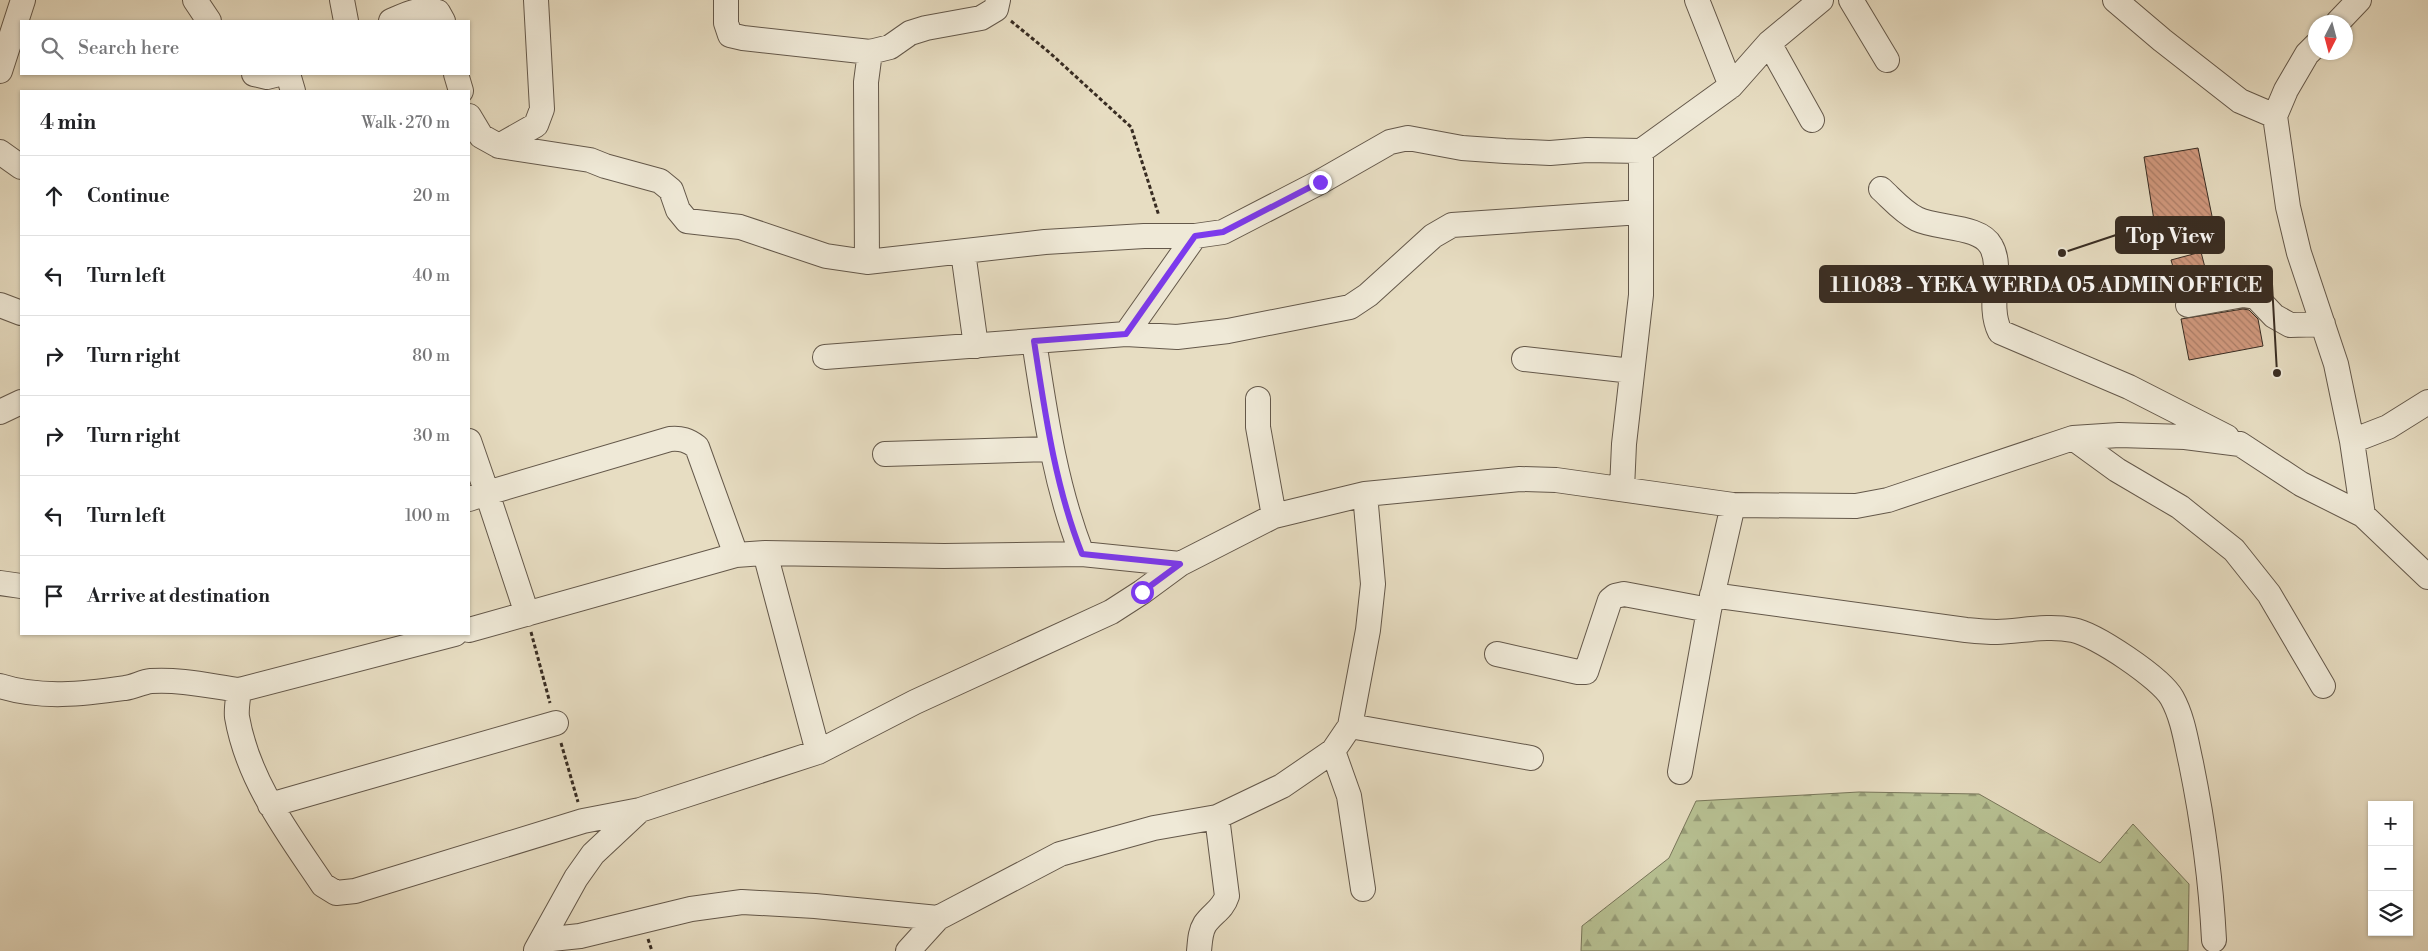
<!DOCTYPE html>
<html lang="en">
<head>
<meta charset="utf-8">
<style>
  body { margin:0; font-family:"Libre Bodoni",serif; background:#f6f6f6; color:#202124 }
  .controls { position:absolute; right:15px; bottom:15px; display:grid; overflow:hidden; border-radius:0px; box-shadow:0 1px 4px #0004 }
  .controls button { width:45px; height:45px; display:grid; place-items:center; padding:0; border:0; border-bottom:1px solid #e0e0e0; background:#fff; color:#202124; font:25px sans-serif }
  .compass { position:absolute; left:2308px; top:15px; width:45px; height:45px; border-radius:50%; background:#fff; box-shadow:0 1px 4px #0004; rotate:186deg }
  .stop { position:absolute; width:15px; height:15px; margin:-11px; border:4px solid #7c3aed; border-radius:50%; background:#fff }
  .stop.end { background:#7c3aed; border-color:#fff; box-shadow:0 1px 5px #0008 }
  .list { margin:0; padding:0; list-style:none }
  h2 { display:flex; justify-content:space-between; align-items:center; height:65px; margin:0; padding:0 20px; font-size:21px }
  h2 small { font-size:16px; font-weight:400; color:#757577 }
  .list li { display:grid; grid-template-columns:32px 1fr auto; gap:15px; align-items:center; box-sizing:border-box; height:80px; padding:0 20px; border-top:1px solid #e0e0e0 }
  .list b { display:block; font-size:19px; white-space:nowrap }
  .list em { font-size:16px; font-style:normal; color:#757577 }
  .icon { flex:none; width:28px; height:28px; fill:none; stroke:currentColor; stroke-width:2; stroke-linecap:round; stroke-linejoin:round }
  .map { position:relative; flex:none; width:2428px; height:951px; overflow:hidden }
  .search { position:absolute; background:#fff; box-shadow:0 1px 4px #0004; left:20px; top:20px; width:450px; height:55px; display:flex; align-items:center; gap:12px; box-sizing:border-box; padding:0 18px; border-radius:0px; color:#757577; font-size:19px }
  .panel { position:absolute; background:#fff; box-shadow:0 1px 4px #0004; left:20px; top:90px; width:450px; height:545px; border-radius:0px }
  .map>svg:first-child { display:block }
  .forest { fill:url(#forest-firs); stroke:#78765a }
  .building { fill:url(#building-back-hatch); stroke:#382c22 }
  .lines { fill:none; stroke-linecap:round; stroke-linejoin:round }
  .minor-casing { stroke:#64584a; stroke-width:26 }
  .path { stroke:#382c22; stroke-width:3; stroke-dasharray:4 2.5; stroke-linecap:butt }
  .minor { stroke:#efe9d7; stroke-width:24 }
  .route { stroke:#7c3aed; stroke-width:6 }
  .leader { fill:none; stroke:#382c22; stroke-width:2 }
  .callout-dot { fill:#382c22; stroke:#efe9d7; stroke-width:2 }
  .callout { fill:#382c22; stroke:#382c22; stroke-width:2 }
  .callout-label { font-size:21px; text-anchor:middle; font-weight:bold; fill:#fff }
</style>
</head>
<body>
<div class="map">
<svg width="2428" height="951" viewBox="0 0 2428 951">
  <defs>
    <pattern id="forest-firs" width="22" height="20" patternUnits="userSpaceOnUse" patternTransform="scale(1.25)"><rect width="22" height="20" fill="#b7c092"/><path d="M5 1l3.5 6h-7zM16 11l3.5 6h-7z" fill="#969c77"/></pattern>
    <pattern id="building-back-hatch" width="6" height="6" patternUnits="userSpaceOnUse" patternTransform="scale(1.25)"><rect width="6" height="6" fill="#d0987d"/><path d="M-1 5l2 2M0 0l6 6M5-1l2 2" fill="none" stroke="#aa7c66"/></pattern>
  </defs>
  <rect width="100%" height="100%" fill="#e7ddc2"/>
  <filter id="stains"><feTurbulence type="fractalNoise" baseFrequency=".004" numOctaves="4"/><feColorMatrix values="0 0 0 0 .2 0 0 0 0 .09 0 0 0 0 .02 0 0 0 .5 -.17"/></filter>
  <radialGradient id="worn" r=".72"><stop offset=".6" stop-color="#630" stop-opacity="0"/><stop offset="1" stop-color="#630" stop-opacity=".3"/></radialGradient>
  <path class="forest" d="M 1859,792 L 1979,794 L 2100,863 L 2133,824 L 2189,884 L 2188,951 L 1581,951 L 1582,926 L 1669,858 L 1696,801 Z"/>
  <path class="building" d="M 2198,148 L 2213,221 L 2156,233 L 2144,157 Z
    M 2201,252 L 2210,287 L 2181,294 L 2171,260 Z
    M 2243,309 L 2249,310 L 2258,319 L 2263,346 L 2189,360 L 2181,319 Z"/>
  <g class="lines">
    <defs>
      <path id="minor" d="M 195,0 L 209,21
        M 342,0 L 346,21
        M 726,0 L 726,23 L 730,35 L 743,38 L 870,52 L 866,82 L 867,262
        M 1697,0 L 1731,86 L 1769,43 L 1821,0
        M 1851,0 L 1887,60
        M 2115,0 L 2162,40 L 2240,101 L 2275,116
        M 391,21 C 407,14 420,7 438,12 L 443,21
        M 2338,22 L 2359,0
        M 1769,43 L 1812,120
        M 2316,45 L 2307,54 L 2286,90 L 2275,116 L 2288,207 L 2299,253 L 2336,364 L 2352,441 L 2363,515
        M 870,52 L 890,47 L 910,33 L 926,28 L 981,18 L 996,9 L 998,0
        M 0,71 L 23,0
        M 254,74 L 267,77 L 279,74
        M 288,74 L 293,91
        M 456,74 L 461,91
        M 469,116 L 481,136 L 499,146 L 536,125 L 542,109 L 536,0
        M 499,146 L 590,160 L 605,166 L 660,181 L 671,190 L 678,210 L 687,221 L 740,227 L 826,256 L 867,262 L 1045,242 L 1144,236 L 1195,236
        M 0,152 L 21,167
        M 1881,189 C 1892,199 1903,212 1917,219 C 1937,229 1980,225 1991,246 C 2004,268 1986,304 2000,332 L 2129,387 L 2227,437
        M 963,252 L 976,346
        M 0,305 L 21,313
        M 2188,305 L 2243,295 L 2256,297 L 2274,316 L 2290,325 L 2323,324
        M 1126,334 L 1195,236 L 1223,232 L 1320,182 L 1390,142 L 1408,138 L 1462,148 L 1505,151 L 1550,153 L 1587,150 L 1641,151 L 1731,86
        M 825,357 L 1034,341
        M 1524,359 L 1632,371
        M 1258,399 L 1258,427 L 1274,516
        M 0,412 L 21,402
        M 2073,438 L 2117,470 L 2180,507 L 2234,550 L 2269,594 L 2323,686
        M 469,441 L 487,493 L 670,439 C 681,438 688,440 697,447 L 736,555
        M 2352,441 L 2388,427 L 2428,402
        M 885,454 L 1051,449
        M 1622,489 L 1624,444 L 1641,295 L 1641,151
        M 469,499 L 487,493 L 527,614
        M 765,553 L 818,752
        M 1082,554 C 1055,485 1045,413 1034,341 L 1126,334 L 1177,337 L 1228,331 L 1350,307 L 1368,295 L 1433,236 L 1452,225 L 1641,212
        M 0,583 L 21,586
        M 1712,595 L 1966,630 C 1976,631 1987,632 1997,632 C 2022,631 2048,625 2073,630 C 2095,634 2161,678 2172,698 C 2183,718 2186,741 2191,763 C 2203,822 2211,880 2214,940
        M 469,630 L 736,555 L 765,553 L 944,556 L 1082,554 L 1180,564 L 1274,516 L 1365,494 L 1520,479 L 1556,480 L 1733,505 L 1856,506 L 1888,500 L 2073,438 L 2119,435 L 2185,437 L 2240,444 L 2301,484 L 2363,515 L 2428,577
        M 455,634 L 239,690 C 238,699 236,709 237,717 C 248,781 288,833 323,885 L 336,893 L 355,891 L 583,821 L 640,810 L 818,752 L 915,702 L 1111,612 L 1142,592 L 1180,564
        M 1497,654 L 1578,672 L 1586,672 L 1610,600 L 1615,596 L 1624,594 L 1709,610
        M 0,686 C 40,699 84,694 125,688 C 134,687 142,682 151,681 C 180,679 210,686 239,690
        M 1350,726 L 1531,758
        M 1333,751 L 1349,796 L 1363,889
        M 1680,772 L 1709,610 L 1733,505
        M 270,805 L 556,723
        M 543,940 L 580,936 L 691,909 L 742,902 L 815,906 L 938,918
        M 536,950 L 576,878 L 593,854 L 640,810
        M 908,951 L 938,918 L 1060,854 L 1154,828 L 1217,817 L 1282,786 L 1333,751 L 1350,726 L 1368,630 L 1373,584 L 1365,494
        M 1199,951 C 1200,942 1200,932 1205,924 C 1213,913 1223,909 1227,896 L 1217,817"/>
    </defs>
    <use href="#minor" class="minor-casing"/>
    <path class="path" d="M 1011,21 L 1050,53 L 1131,127 L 1159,216
      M 531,632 L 550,703
      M 561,743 L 578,802
      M 648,939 L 652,951"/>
    <use href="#minor" class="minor"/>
  </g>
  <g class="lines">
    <path class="route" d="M 1142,592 L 1180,564 L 1082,554 C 1055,486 1045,413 1034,341 L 1126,334 L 1195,236 L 1223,232 L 1320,182"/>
  </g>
  <path class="leader" d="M2062 253L2116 235M2277 373L2272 284"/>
  <g class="callout-dot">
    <circle cx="2062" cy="253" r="5"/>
    <circle cx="2277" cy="373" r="5"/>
  </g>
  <g class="callout">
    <rect x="2116" y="217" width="108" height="36" rx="5"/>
    <rect x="1820" y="266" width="452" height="36" rx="5"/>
  </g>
  <g class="callout-label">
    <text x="2170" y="243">Top View</text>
    <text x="2046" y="292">111083 - YEKA WERDA 05 ADMIN OFFICE</text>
  </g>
  <rect width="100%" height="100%" filter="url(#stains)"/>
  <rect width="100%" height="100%" fill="url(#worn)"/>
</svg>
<div class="controls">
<button>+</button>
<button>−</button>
<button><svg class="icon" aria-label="layers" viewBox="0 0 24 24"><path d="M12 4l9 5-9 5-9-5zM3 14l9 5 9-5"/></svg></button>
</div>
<svg class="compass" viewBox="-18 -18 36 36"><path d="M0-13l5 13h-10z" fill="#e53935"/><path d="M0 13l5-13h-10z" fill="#757577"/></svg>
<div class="stop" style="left:1142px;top:592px"></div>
<div class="stop end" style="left:1320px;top:182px"></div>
<div class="search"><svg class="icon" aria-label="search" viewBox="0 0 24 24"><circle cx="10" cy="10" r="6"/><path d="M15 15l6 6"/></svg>Search here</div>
<section class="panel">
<h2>4 min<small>Walk · 270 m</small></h2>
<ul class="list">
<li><svg class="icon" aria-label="ahead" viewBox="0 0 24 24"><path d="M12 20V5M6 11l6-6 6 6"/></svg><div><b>Continue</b></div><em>20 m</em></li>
<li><svg class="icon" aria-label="left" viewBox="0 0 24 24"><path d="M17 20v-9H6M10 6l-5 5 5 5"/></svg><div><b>Turn left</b></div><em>40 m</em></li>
<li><svg class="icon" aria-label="right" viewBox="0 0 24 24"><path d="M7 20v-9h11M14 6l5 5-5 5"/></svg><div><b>Turn right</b></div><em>80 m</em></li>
<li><svg class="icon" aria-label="right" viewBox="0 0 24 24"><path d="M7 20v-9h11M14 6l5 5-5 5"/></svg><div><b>Turn right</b></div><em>30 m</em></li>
<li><svg class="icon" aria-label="left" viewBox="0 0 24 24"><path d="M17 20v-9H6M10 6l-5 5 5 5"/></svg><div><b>Turn left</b></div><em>100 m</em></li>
<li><svg class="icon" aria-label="arrive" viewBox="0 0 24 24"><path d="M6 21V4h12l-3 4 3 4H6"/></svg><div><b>Arrive at destination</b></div></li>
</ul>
</section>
</div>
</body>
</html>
